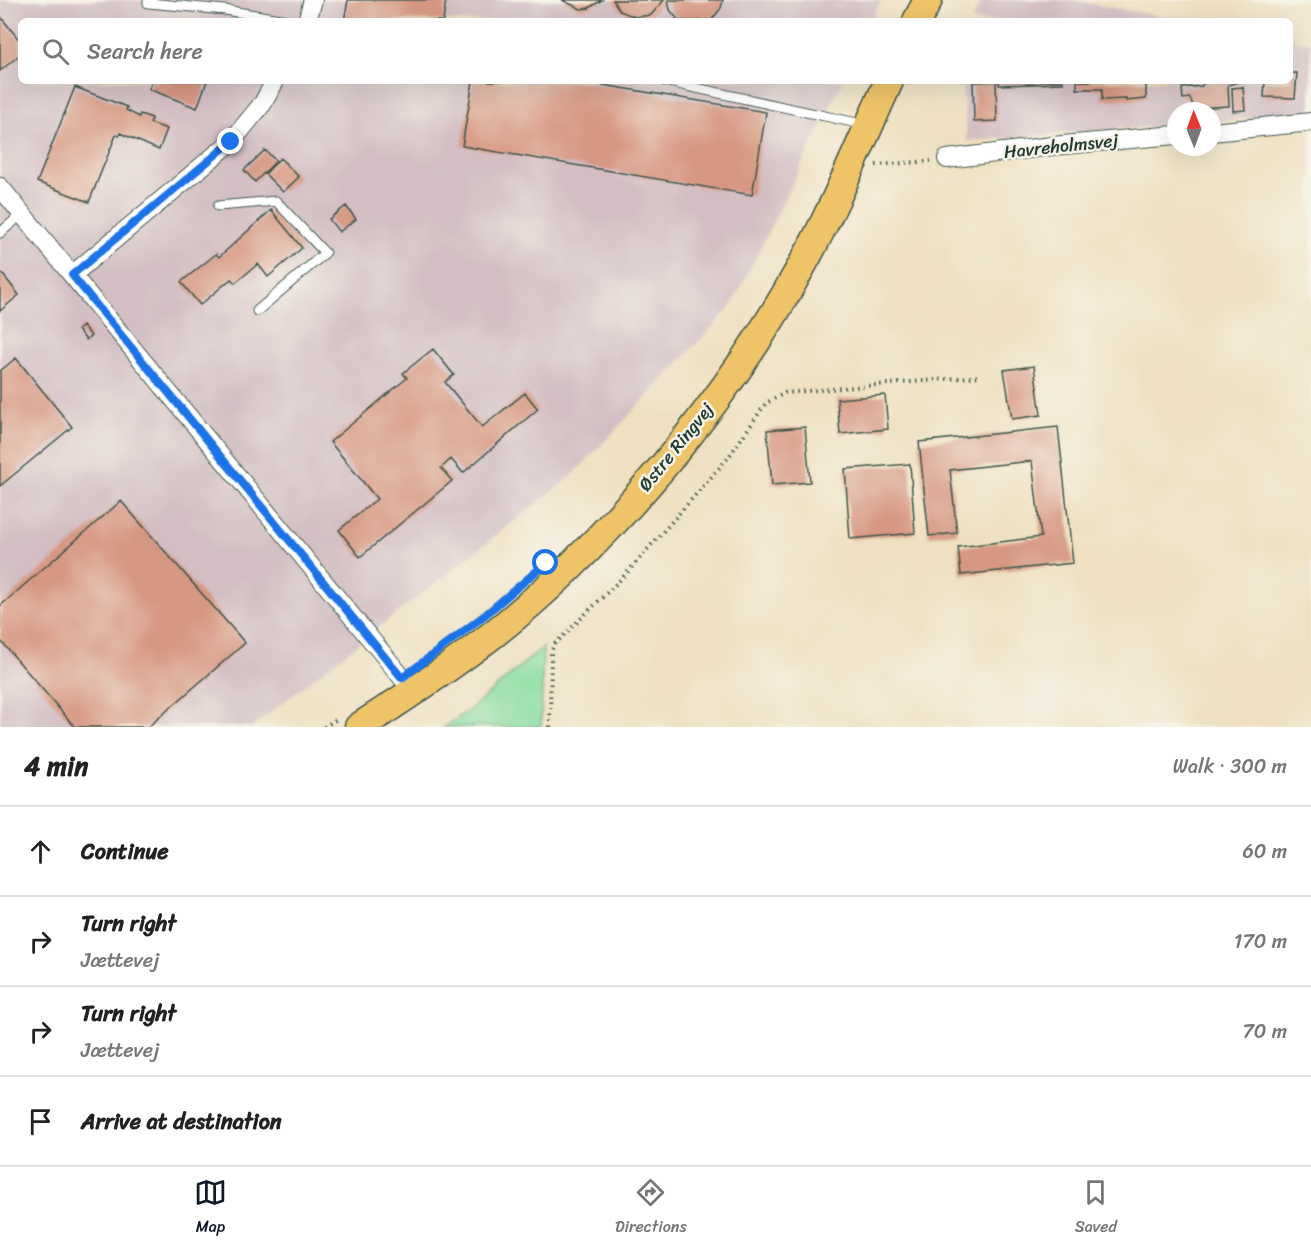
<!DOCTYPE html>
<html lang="en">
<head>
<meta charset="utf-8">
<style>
  body { margin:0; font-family:Sriracha,sans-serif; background:#f6f6f6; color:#222 }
  .compass { position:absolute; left:1167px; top:102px; width:54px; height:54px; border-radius:50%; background:#fff; box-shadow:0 6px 24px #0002; rotate:359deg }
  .stop { position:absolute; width:18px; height:18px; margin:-14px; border:4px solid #1a73e8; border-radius:50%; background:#fff }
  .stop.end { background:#1a73e8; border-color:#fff; box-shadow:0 2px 6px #0008 }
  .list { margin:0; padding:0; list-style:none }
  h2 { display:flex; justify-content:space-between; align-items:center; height:78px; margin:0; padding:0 24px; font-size:26px }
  h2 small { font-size:20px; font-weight:400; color:#767676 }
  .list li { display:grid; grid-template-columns:39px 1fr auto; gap:18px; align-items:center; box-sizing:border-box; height:90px; padding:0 24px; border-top:2px solid #e0e0e0 }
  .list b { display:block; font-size:22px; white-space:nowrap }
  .list p { margin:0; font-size:20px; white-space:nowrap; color:#767676 }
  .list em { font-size:20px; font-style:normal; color:#767676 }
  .icon { flex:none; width:33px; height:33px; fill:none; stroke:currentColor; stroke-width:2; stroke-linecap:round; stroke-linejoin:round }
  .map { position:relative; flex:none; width:1311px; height:727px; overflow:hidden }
  .search { position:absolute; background:#fff; box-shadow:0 6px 24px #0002; left:18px; right:18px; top:18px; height:66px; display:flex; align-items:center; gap:15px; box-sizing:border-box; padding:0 21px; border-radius:9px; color:#767676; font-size:22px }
  .sheet { height:438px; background:#fff }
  nav { display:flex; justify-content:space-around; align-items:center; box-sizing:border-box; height:84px; border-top:2px solid #e0e0e0; background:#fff; font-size:16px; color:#767676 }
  nav a { display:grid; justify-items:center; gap:3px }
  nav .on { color:#111827 }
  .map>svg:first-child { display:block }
  .industrial { fill:#d2bec3 }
  .green { fill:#87dda0; stroke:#538d6a; stroke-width:1.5 }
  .building { fill:#d79883 }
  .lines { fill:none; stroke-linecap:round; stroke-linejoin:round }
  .lane-casing { stroke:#3e5549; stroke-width:11 }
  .street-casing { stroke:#3e5549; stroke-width:20 }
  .primary-casing { stroke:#3e5549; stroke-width:31 }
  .path { stroke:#3e5549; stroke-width:4; stroke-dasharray:1.5 4.5; stroke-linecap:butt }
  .lane { stroke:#fff; stroke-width:9 }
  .street { stroke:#fff; stroke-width:18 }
  .primary { stroke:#efc469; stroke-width:28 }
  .route { stroke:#1a73e8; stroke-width:8 }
  .labels { text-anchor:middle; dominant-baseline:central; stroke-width:5; stroke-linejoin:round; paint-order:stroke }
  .street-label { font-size:18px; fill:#1f3d34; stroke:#f7f3e8 }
</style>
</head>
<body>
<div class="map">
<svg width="1311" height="727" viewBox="0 0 1311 727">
  <rect width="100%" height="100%" fill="#f7f3e8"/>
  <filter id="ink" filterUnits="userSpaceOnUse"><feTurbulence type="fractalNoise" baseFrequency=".0167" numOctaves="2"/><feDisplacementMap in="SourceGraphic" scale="12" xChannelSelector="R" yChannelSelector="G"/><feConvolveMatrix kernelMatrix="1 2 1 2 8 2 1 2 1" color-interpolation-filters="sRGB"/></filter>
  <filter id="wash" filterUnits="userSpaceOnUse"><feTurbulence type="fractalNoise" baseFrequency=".008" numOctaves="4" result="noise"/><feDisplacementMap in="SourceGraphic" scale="24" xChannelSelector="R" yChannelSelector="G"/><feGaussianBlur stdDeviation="1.35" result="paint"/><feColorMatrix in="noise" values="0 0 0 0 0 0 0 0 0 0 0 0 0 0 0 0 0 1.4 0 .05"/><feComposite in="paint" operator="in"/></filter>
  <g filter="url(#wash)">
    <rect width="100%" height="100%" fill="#eee0c0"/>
    <path class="industrial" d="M 0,0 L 881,0 L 871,21 L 21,21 L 21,81 L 843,81 L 731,307 L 573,475 L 252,727 L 0,727 Z
      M 983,0 L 1070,0 L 1188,21 L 971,21 Z
      M 1290,39 L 1311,43 L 1311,111 L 1212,122 L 1212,111 L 1176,111 L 1176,125 L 967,141 L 962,81 L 1290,81 Z"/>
    <path class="green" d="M 543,647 L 541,727 L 444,727 L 472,708 Z"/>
    <g id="blocks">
      <path class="building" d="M 348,0 L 446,0 L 443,21 L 344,21 Z
        M 562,0 L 602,0 L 589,8 L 581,9 Z
        M 613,0 L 664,0 L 651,15 L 635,17 L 620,11 Z
        M 668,0 L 723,0 L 721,8 L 711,21 L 679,21 L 670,10 Z
        M 0,16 L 21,42 L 21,54 L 0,71 Z
        M 1290,73 L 1297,73 L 1295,98 L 1264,97 L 1265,81 L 1290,81 Z
        M 152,81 L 207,81 L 197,108 L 149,89 Z
        M 473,81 L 579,81 L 766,112 L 752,195 L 462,146 Z
        M 996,81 L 997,121 L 974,122 L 973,82 Z
        M 999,81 L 1063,81 L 1063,83 L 999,85 Z
        M 1077,81 L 1146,81 L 1146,99 L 1126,101 L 1126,99 L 1102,100 L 1102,89 L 1077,89 Z
        M 1215,81 L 1242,81 L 1228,85 L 1229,106 L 1194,108 L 1190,98 L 1183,99 L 1182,88 L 1202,86 L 1202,84 Z
        M 75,87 L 127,107 L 126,110 L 139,117 L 140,114 L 152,118 L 150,123 L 167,129 L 159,150 L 120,133 L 119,136 L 116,135 L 89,202 L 37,182 Z
        M 1243,87 L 1245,110 L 1233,111 L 1232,88 Z
        M 265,150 L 276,161 L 255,182 L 244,170 Z
        M 280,158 L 299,177 L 283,192 L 265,174 Z
        M 346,206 L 356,219 L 339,232 L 329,219 Z
        M 271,210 L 302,248 L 268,277 L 258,264 L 235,283 L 231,279 L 200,305 L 181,282 L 216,254 L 219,257 Z
        M 0,271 L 19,295 L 0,311 Z
        M 83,326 L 91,336 L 86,340 L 78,330 Z
        M 433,349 L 454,375 L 445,382 L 482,427 L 525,393 L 538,409 L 463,473 L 451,459 L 441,468 L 452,481 L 360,557 L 339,530 L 377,499 L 330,442 L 407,378 L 403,373 Z
        M 16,358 L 72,427 L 0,486 L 0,371 Z
        M 1034,366 L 1041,415 L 1012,419 L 1004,370 Z
        M 885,395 L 888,429 L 840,434 L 837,399 Z
        M 805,427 L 810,482 L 772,485 L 767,430 Z
        M 1058,427 L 1073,563 L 961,575 L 958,547 L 1041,537 L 1032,461 L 950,470 L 957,533 L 929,536 L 919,442 Z
        M 910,464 L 915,533 L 850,539 L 845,469 Z
        M 121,501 L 245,643 L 148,727 L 75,727 L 0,640 L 0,606 Z"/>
    </g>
  </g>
  <g filter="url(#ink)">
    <use href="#blocks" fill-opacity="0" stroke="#3e5549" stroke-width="1.5"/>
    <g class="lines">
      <defs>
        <path id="lane" d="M 148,0 L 148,3 L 225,10 L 292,21
          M 664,81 L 866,125
          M 218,206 L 276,201 L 325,253 L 257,311
          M 0,233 L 22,214"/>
        <path id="street" d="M 307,21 L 313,0
          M 1212,132 L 1311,122
          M 947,159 L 1052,146 L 1176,135
          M 0,187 L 414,692
          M 72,275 L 231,142 L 263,103 L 275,81"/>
        <path id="primary" d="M 917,21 L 928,0
          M 359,727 C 406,697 452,666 496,632 C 611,541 729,398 800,269 C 834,209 860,144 889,81"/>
      </defs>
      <use href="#lane" class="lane-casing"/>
      <use href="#street" class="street-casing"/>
      <use href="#primary" class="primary-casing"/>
      <path class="path" d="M 876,165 L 931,161
        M 324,727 L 337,719
        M 550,727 L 551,651 L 555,644 L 625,575 L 728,458 L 766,403 L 785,393 L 980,376"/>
      <use href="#lane" class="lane"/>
      <use href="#street" class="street"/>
      <use href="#primary" class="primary"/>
    </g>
  </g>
  <g class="lines" filter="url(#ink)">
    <path class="route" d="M 231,142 L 72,275 L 402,678 L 485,615 L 546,563"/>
  </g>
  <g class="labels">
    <g class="street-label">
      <text transform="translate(1061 146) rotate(-6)">Havreholmsvej</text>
      <text transform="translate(676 447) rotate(-51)">Østre Ringvej</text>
    </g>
  </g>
</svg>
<svg class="compass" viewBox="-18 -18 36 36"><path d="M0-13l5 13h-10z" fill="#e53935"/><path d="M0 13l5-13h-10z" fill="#767676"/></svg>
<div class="stop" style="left:546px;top:563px"></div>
<div class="stop end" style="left:231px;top:142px"></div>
<div class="search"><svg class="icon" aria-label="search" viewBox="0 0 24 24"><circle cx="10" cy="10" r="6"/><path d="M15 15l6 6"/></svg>Search here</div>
</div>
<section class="sheet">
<h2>4 min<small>Walk · 300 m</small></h2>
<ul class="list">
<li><svg class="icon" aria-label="ahead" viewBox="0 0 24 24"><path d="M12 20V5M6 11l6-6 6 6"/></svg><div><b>Continue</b></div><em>60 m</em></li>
<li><svg class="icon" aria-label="right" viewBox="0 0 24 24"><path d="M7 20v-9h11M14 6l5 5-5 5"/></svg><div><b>Turn right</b><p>Jættevej</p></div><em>170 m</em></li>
<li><svg class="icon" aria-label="right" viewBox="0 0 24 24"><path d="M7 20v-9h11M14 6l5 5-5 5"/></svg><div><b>Turn right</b><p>Jættevej</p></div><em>70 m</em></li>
<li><svg class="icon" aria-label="arrive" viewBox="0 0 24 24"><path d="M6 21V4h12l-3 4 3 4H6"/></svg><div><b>Arrive at destination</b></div></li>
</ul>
</section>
<nav>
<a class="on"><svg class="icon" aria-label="map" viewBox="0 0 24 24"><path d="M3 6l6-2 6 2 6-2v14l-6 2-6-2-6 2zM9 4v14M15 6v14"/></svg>Map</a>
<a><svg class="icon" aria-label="directions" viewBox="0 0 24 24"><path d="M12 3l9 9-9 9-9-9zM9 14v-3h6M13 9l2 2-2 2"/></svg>Directions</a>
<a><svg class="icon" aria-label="saved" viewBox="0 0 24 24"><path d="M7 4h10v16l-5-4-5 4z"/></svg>Saved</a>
</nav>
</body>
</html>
